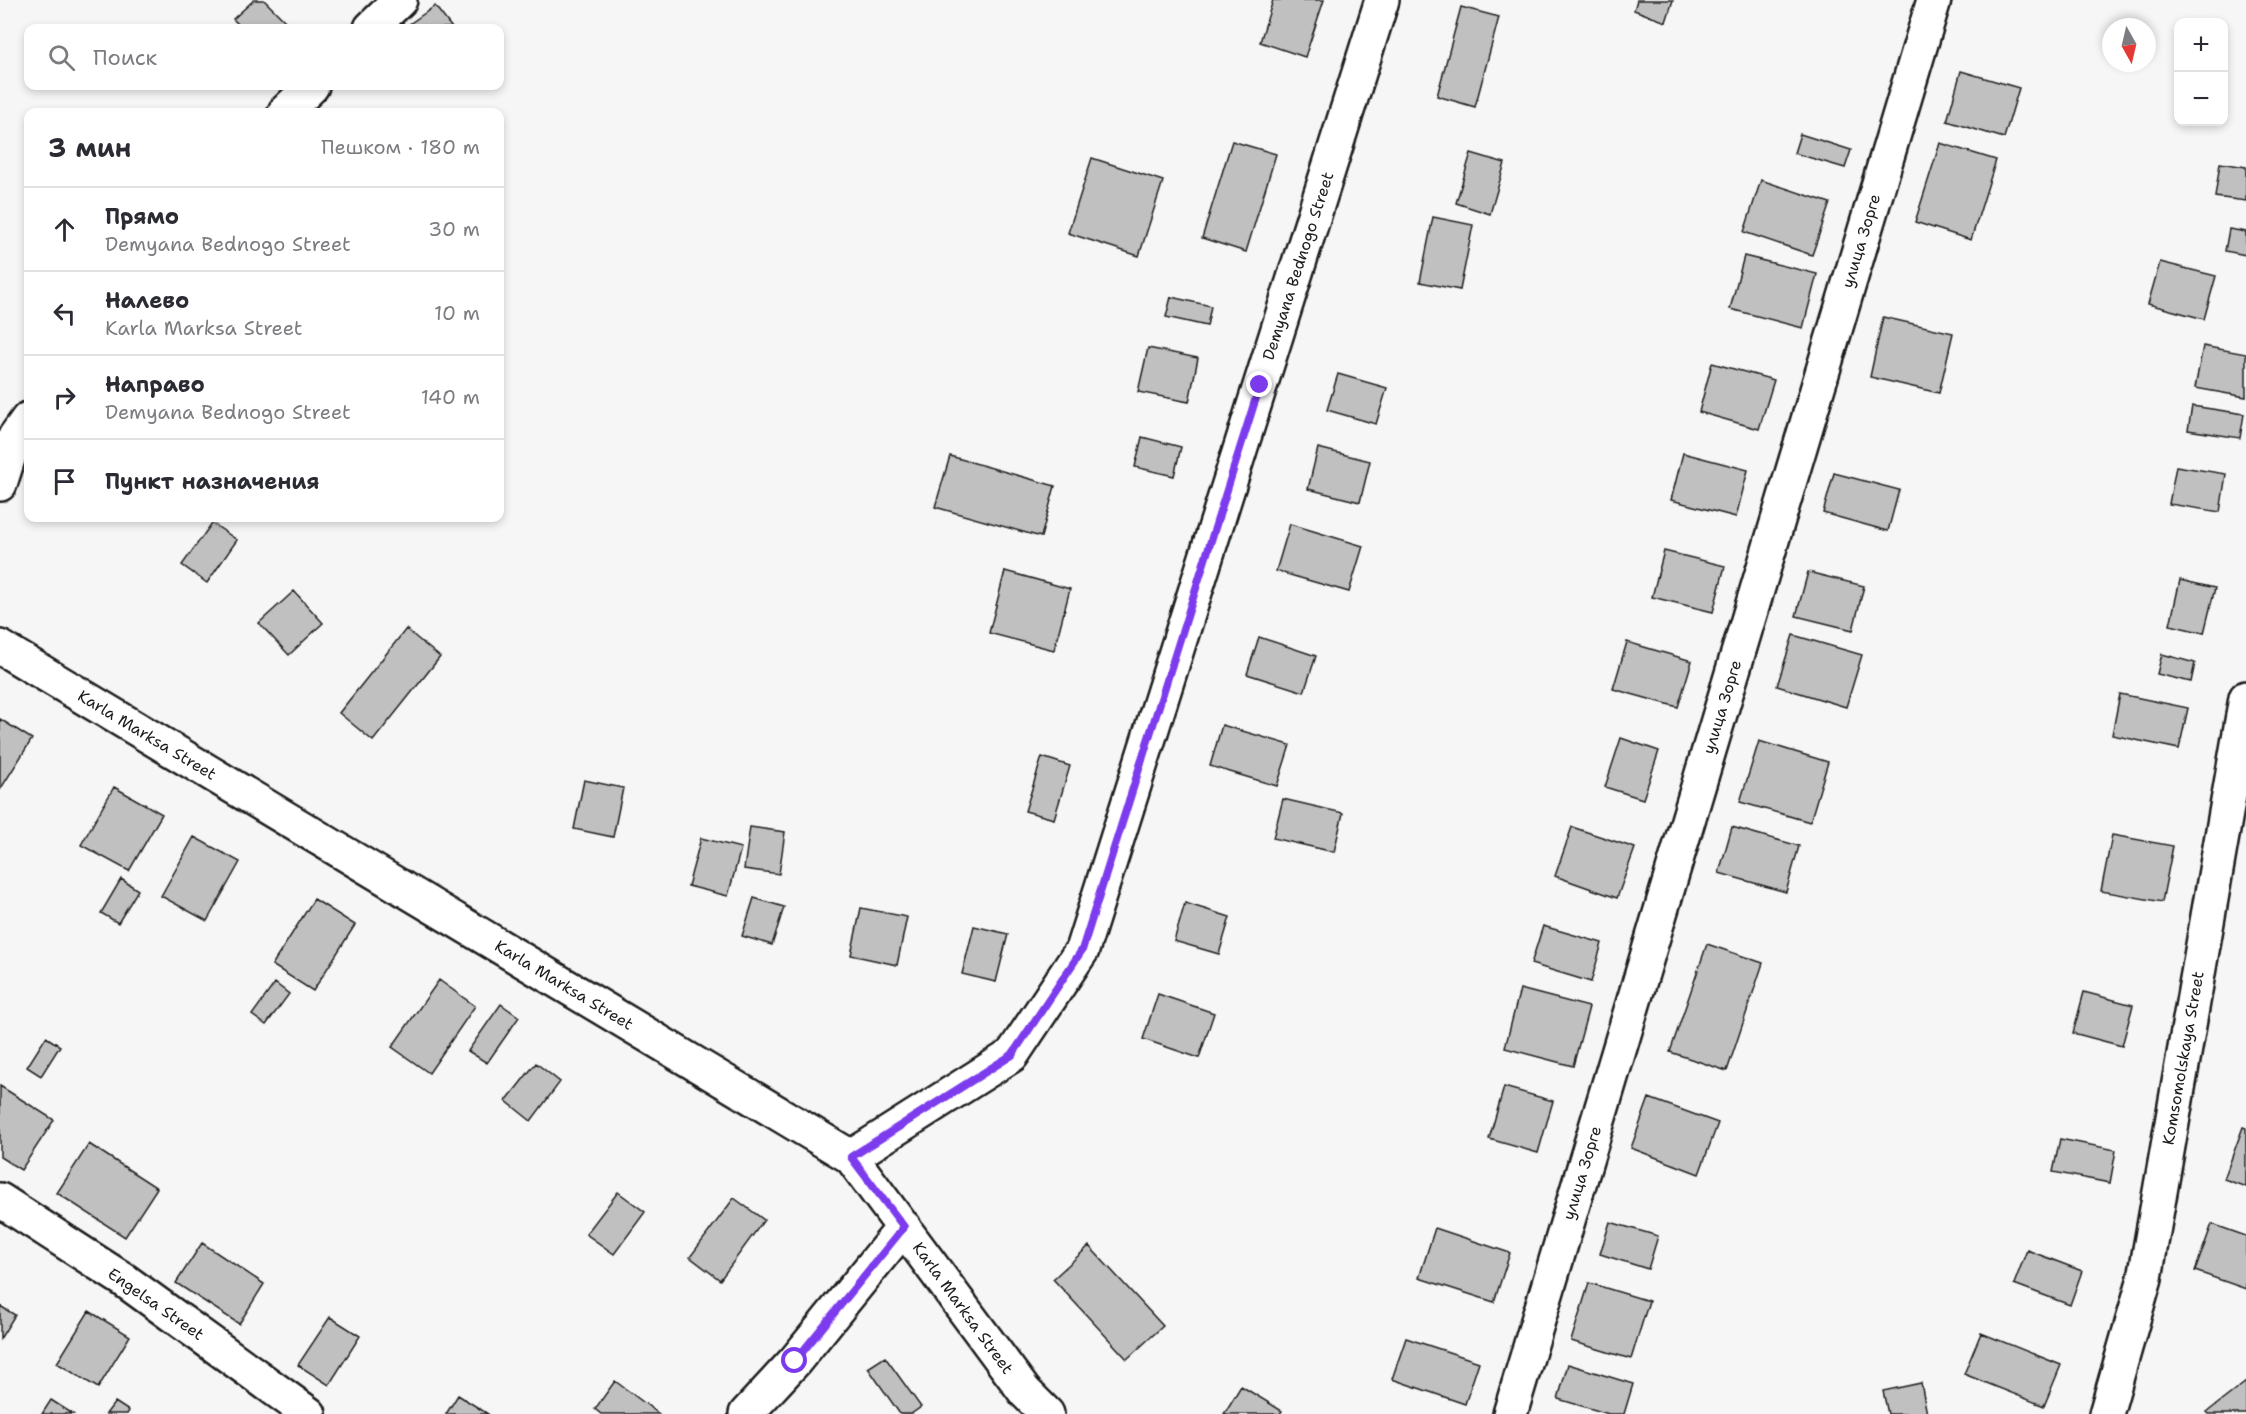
<!DOCTYPE html>
<html lang="ru">
<head>
<meta charset="utf-8">
<style>
  body { margin:0; font-family:"Shantell Sans",sans-serif; background:#f2f2f3; color:#2b2b33 }
  .controls { position:absolute; right:18px; top:18px; display:grid; overflow:hidden; border-radius:12px; box-shadow:0 3px 9px #0003 }
  .controls button { width:54px; height:54px; display:grid; place-items:center; padding:0; border:0; border-bottom:2px solid #e1e1e2; background:#fff; color:#2b2b33; font:30px sans-serif }
  .compass { position:absolute; left:2102px; top:18px; width:54px; height:54px; border-radius:50%; background:#fff; box-shadow:0 3px 9px #0003; rotate:172deg }
  .stop { position:absolute; width:18px; height:18px; margin:-14px; border:4px solid #7c3aed; border-radius:50%; background:#fff }
  .stop.end { background:#7c3aed; border-color:#fff; box-shadow:0 2px 6px #0008 }
  .list { margin:0; padding:0; list-style:none }
  h2 { display:flex; justify-content:space-between; align-items:center; height:78px; margin:0; padding:0 24px; font-size:26px }
  h2 small { font-size:20px; font-weight:400; color:#7c7c81 }
  .list li { display:grid; grid-template-columns:39px 1fr auto; gap:18px; align-items:center; box-sizing:border-box; height:84px; padding:0 24px; border-top:2px solid #e1e1e2 }
  .list b { display:block; font-size:22px; white-space:nowrap }
  .list p { margin:0; font-size:20px; white-space:nowrap; color:#7c7c81 }
  .list em { font-size:20px; font-style:normal; color:#7c7c81 }
  .icon { flex:none; width:33px; height:33px; fill:none; stroke:currentColor; stroke-width:2; stroke-linecap:round; stroke-linejoin:round }
  .map { position:relative; flex:none; width:2246px; height:1414px; overflow:hidden }
  .search { position:absolute; background:#fff; box-shadow:0 3px 9px #0003; left:24px; top:24px; width:480px; height:66px; display:flex; align-items:center; gap:15px; box-sizing:border-box; padding:0 21px; border-radius:12px; color:#7c7c81; font-size:22px }
  .panel { position:absolute; background:#fff; box-shadow:0 3px 9px #0003; left:24px; top:108px; width:480px; height:414px; border-radius:12px }
  .map>svg:first-child { display:block }
  .building { fill:#c0c0c0; stroke:#1c1c1c; stroke-width:1.5 }
  .lines { fill:none; stroke-linecap:round; stroke-linejoin:round }
  .minor-casing { stroke:#1c1c1c; stroke-width:38 }
  .minor { stroke:#fff; stroke-width:33 }
  .route { stroke:#7c3aed; stroke-width:8 }
  .labels { text-anchor:middle; dominant-baseline:central; stroke-width:4.5; stroke-linejoin:round; paint-order:stroke }
  .street-label { font-size:16px; fill:#1c1c1c; stroke:#fff }
</style>
</head>
<body>
<div class="map">
<svg width="2246" height="1414" viewBox="0 0 2246 1414">
  <rect width="100%" height="100%" fill="#f6f6f6"/>
  <filter id="ink" filterUnits="userSpaceOnUse"><feTurbulence type="fractalNoise" baseFrequency=".0167" numOctaves="2"/><feDisplacementMap in="SourceGraphic" scale="12" xChannelSelector="R" yChannelSelector="G"/><feConvolveMatrix kernelMatrix="1 2 1 2 8 2 1 2 1" color-interpolation-filters="sRGB"/></filter>
  <g filter="url(#ink)">
    <path class="building" d="M 254,0 L 264,0 L 292,28 L 242,28 L 233,19 Z
      M 1273,0 L 1324,0 L 1305,57 L 1260,42 Z
      M 1637,0 L 1673,0 L 1666,22 L 1634,10 Z
      M 435,6 L 452,28 L 406,28 L 405,27 Z
      M 1461,7 L 1499,17 L 1475,107 L 1437,96 Z
      M 1961,71 L 2019,88 L 2004,138 L 1947,121 Z
      M 1800,134 L 1851,150 L 1845,168 L 1794,153 Z
      M 1232,141 L 1276,154 L 1246,252 L 1202,238 Z
      M 1940,143 L 1996,160 L 1971,240 L 1915,222 Z
      M 1471,153 L 1505,163 L 1490,214 L 1456,203 Z
      M 1092,158 L 1163,181 L 1139,256 L 1068,233 Z
      M 2220,163 L 2246,167 L 2246,201 L 2215,197 Z
      M 1761,180 L 1830,203 L 1812,255 L 1744,232 Z
      M 1433,217 L 1473,225 L 1460,290 L 1420,282 Z
      M 2229,229 L 2246,232 L 2246,255 L 2225,251 Z
      M 1744,256 L 1817,274 L 1803,328 L 1730,309 Z
      M 2160,262 L 2216,276 L 2204,319 L 2148,304 Z
      M 1171,297 L 1211,306 L 1207,326 L 1166,317 Z
      M 1883,317 L 1953,333 L 1939,393 L 1870,377 Z
      M 2203,346 L 2246,354 L 2246,397 L 2195,388 Z
      M 1148,348 L 1198,358 L 1189,402 L 1138,392 Z
      M 1712,363 L 1774,380 L 1759,429 L 1699,412 Z
      M 1338,374 L 1387,388 L 1376,424 L 1327,410 Z
      M 2192,406 L 2244,414 L 2240,438 L 2188,430 Z
      M 1142,437 L 1181,447 L 1174,476 L 1135,467 Z
      M 1318,448 L 1370,461 L 1360,502 L 1308,489 Z
      M 1683,453 L 1748,470 L 1736,517 L 1671,500 Z
      M 950,456 L 1055,486 L 1041,537 L 935,507 Z
      M 2176,466 L 2226,474 L 2220,512 L 2169,504 Z
      M 1834,473 L 1899,490 L 1888,531 L 1823,513 Z
      M 212,523 L 237,540 L 207,583 L 182,565 Z
      M 1290,524 L 1363,546 L 1349,592 L 1276,571 Z
      M 1664,551 L 1725,566 L 1713,612 L 1652,597 Z
      M 1005,571 L 1070,589 L 1054,650 L 989,633 Z
      M 1808,572 L 1864,586 L 1853,630 L 1796,616 Z
      M 2180,580 L 2215,588 L 2204,633 L 2170,625 Z
      M 294,591 L 323,623 L 289,655 L 259,623 Z
      M 406,629 L 440,657 L 373,741 L 339,713 Z
      M 1793,635 L 1862,655 L 1846,707 L 1777,686 Z
      M 1259,637 L 1316,656 L 1304,692 L 1247,674 Z
      M 1627,642 L 1692,661 L 1678,707 L 1613,689 Z
      M 2162,654 L 2195,663 L 2191,682 L 2157,674 Z
      M 2120,694 L 2188,708 L 2179,749 L 2112,735 Z
      M 0,719 L 32,739 L 0,790 Z
      M 1222,725 L 1290,745 L 1277,786 L 1210,766 Z
      M 1621,738 L 1659,751 L 1643,799 L 1605,787 Z
      M 1759,741 L 1828,762 L 1810,822 L 1740,802 Z
      M 1042,757 L 1070,766 L 1054,819 L 1025,811 Z
      M 584,780 L 623,788 L 613,837 L 574,829 Z
      M 114,787 L 162,814 L 129,871 L 81,845 Z
      M 1283,799 L 1343,813 L 1334,852 L 1273,838 Z
      M 750,827 L 785,832 L 779,874 L 744,869 Z
      M 1572,827 L 1635,848 L 1617,898 L 1555,876 Z
      M 1732,827 L 1799,846 L 1786,892 L 1719,873 Z
      M 2112,835 L 2173,846 L 2162,902 L 2101,891 Z
      M 194,837 L 240,862 L 207,921 L 161,896 Z
      M 701,838 L 741,848 L 728,896 L 688,886 Z
      M 121,879 L 138,890 L 118,923 L 101,913 Z
      M 754,898 L 784,907 L 772,945 L 742,936 Z
      M 314,899 L 355,925 L 313,991 L 272,965 Z
      M 1185,903 L 1230,917 L 1219,954 L 1174,941 Z
      M 861,908 L 907,917 L 897,965 L 851,955 Z
      M 974,926 L 1008,934 L 996,982 L 962,974 Z
      M 1543,926 L 1602,943 L 1591,982 L 1531,964 Z
      M 1707,944 L 1763,963 L 1727,1071 L 1670,1052 Z
      M 439,980 L 475,1006 L 429,1073 L 392,1047 Z
      M 275,983 L 289,994 L 266,1025 L 252,1015 Z
      M 1520,989 L 1589,1007 L 1573,1066 L 1505,1048 Z
      M 2084,992 L 2133,1005 L 2122,1046 L 2073,1033 Z
      M 1158,994 L 1214,1013 L 1199,1058 L 1143,1039 Z
      M 501,1004 L 519,1017 L 487,1063 L 468,1051 Z
      M 46,1037 L 60,1046 L 41,1076 L 27,1067 Z
      M 536,1063 L 560,1082 L 531,1121 L 506,1101 Z
      M 0,1086 L 54,1120 L 21,1170 L 0,1157 Z
      M 1504,1087 L 1553,1101 L 1538,1153 L 1489,1139 Z
      M 1649,1098 L 1718,1123 L 1699,1174 L 1631,1148 Z
      M 2243,1127 L 2246,1128 L 2246,1187 L 2224,1179 Z
      M 2060,1139 L 2116,1150 L 2110,1183 L 2053,1172 Z
      M 89,1144 L 157,1188 L 125,1237 L 57,1193 Z
      M 618,1192 L 645,1212 L 614,1254 L 586,1234 Z
      M 734,1198 L 764,1220 L 720,1280 L 690,1257 Z
      M 1610,1222 L 1658,1236 L 1648,1269 L 1600,1254 Z
      M 2212,1224 L 2246,1236 L 2246,1289 L 2195,1271 Z
      M 1435,1228 L 1510,1253 L 1494,1302 L 1419,1278 Z
      M 202,1243 L 264,1284 L 239,1324 L 176,1283 Z
      M 1089,1246 L 1163,1326 L 1127,1359 L 1053,1279 Z
      M 2027,1250 L 2082,1271 L 2070,1305 L 2014,1284 Z
      M 1589,1283 L 1649,1301 L 1631,1359 L 1571,1341 Z
      M 0,1306 L 15,1315 L 0,1339 Z
      M 89,1311 L 130,1336 L 98,1388 L 57,1363 Z
      M 330,1317 L 360,1336 L 329,1385 L 298,1365 Z
      M 1981,1333 L 2061,1365 L 2044,1406 L 1964,1374 Z
      M 1406,1338 L 1479,1362 L 1465,1404 L 1392,1379 Z
      M 885,1357 L 921,1407 L 911,1414 L 900,1414 L 868,1368 Z
      M 1568,1364 L 1633,1384 L 1624,1414 L 1609,1414 L 1558,1399 Z
      M 615,1381 L 659,1414 L 601,1414 L 595,1409 Z
      M 2246,1382 L 2246,1414 L 2209,1414 L 2207,1412 Z
      M 1921,1383 L 1927,1414 L 1888,1414 L 1883,1391 Z
      M 1241,1386 L 1282,1411 L 1280,1414 L 1224,1414 Z
      M 458,1395 L 488,1414 L 446,1414 Z
      M 51,1400 L 73,1414 L 42,1414 Z
      M 115,1402 L 129,1411 L 127,1414 L 106,1414 Z"/>
    <g class="lines">
      <defs>
        <path id="minor" d="M 371,28 L 400,0
          M 285,112 L 312,86
          M 0,484 L 15,437 L 28,419
          M 0,647 L 851,1157 L 1025,1392 L 1047,1414
          M 851,1157 L 1012,1055 L 1082,950 L 1382,0
          M 0,1200 L 124,1280 L 309,1414
          M 746,1414 L 795,1361 L 904,1227
          M 1510,1414 L 1934,0
          M 2106,1414 L 2145,1278 L 2246,698"/>
      </defs>
      <use href="#minor" class="minor-casing"/>
      <use href="#minor" class="minor"/>
    </g>
  </g>
  <g class="lines" filter="url(#ink)">
    <path class="route" d="M 795,1361 L 904,1227 L 851,1157 L 1012,1055 L 1082,950 L 1260,385"/>
  </g>
  <g class="labels">
    <g class="street-label">
      <text transform="translate(1861 241) rotate(-73)">улица Зорге</text>
      <text transform="translate(1298 266) rotate(-72)">Demyana Bednogo Street</text>
      <text transform="translate(1722 707) rotate(-73)">улица Зорге</text>
      <text transform="translate(147 735) rotate(31)">Karla Marksa Street</text>
      <text transform="translate(564 985) rotate(31)">Karla Marksa Street</text>
      <text transform="translate(2183 1058) rotate(-80)">Komsomolskaya Street</text>
      <text transform="translate(1582 1173) rotate(-73)">улица Зорге</text>
      <text transform="translate(156 1304) rotate(35)">Engelsa Street</text>
      <text transform="translate(963 1308) rotate(54)">Karla Marksa Street</text>
    </g>
  </g>
</svg>
<div class="controls">
<button>+</button>
<button>−</button>
</div>
<svg class="compass" viewBox="-18 -18 36 36"><path d="M0-13l5 13h-10z" fill="#e53935"/><path d="M0 13l5-13h-10z" fill="#7c7c81"/></svg>
<div class="stop" style="left:795px;top:1361px"></div>
<div class="stop end" style="left:1260px;top:385px"></div>
<div class="search"><svg class="icon" aria-label="search" viewBox="0 0 24 24"><circle cx="10" cy="10" r="6"/><path d="M15 15l6 6"/></svg>Поиск</div>
<section class="panel">
<h2>3 мин<small>Пешком · 180 m</small></h2>
<ul class="list">
<li><svg class="icon" aria-label="ahead" viewBox="0 0 24 24"><path d="M12 20V5M6 11l6-6 6 6"/></svg><div><b>Прямо</b><p>Demyana Bednogo Street</p></div><em>30 m</em></li>
<li><svg class="icon" aria-label="left" viewBox="0 0 24 24"><path d="M17 20v-9H6M10 6l-5 5 5 5"/></svg><div><b>Налево</b><p>Karla Marksa Street</p></div><em>10 m</em></li>
<li><svg class="icon" aria-label="right" viewBox="0 0 24 24"><path d="M7 20v-9h11M14 6l5 5-5 5"/></svg><div><b>Направо</b><p>Demyana Bednogo Street</p></div><em>140 m</em></li>
<li><svg class="icon" aria-label="arrive" viewBox="0 0 24 24"><path d="M6 21V4h12l-3 4 3 4H6"/></svg><div><b>Пункт назначения</b></div></li>
</ul>
</section>
</div>
</body>
</html>
